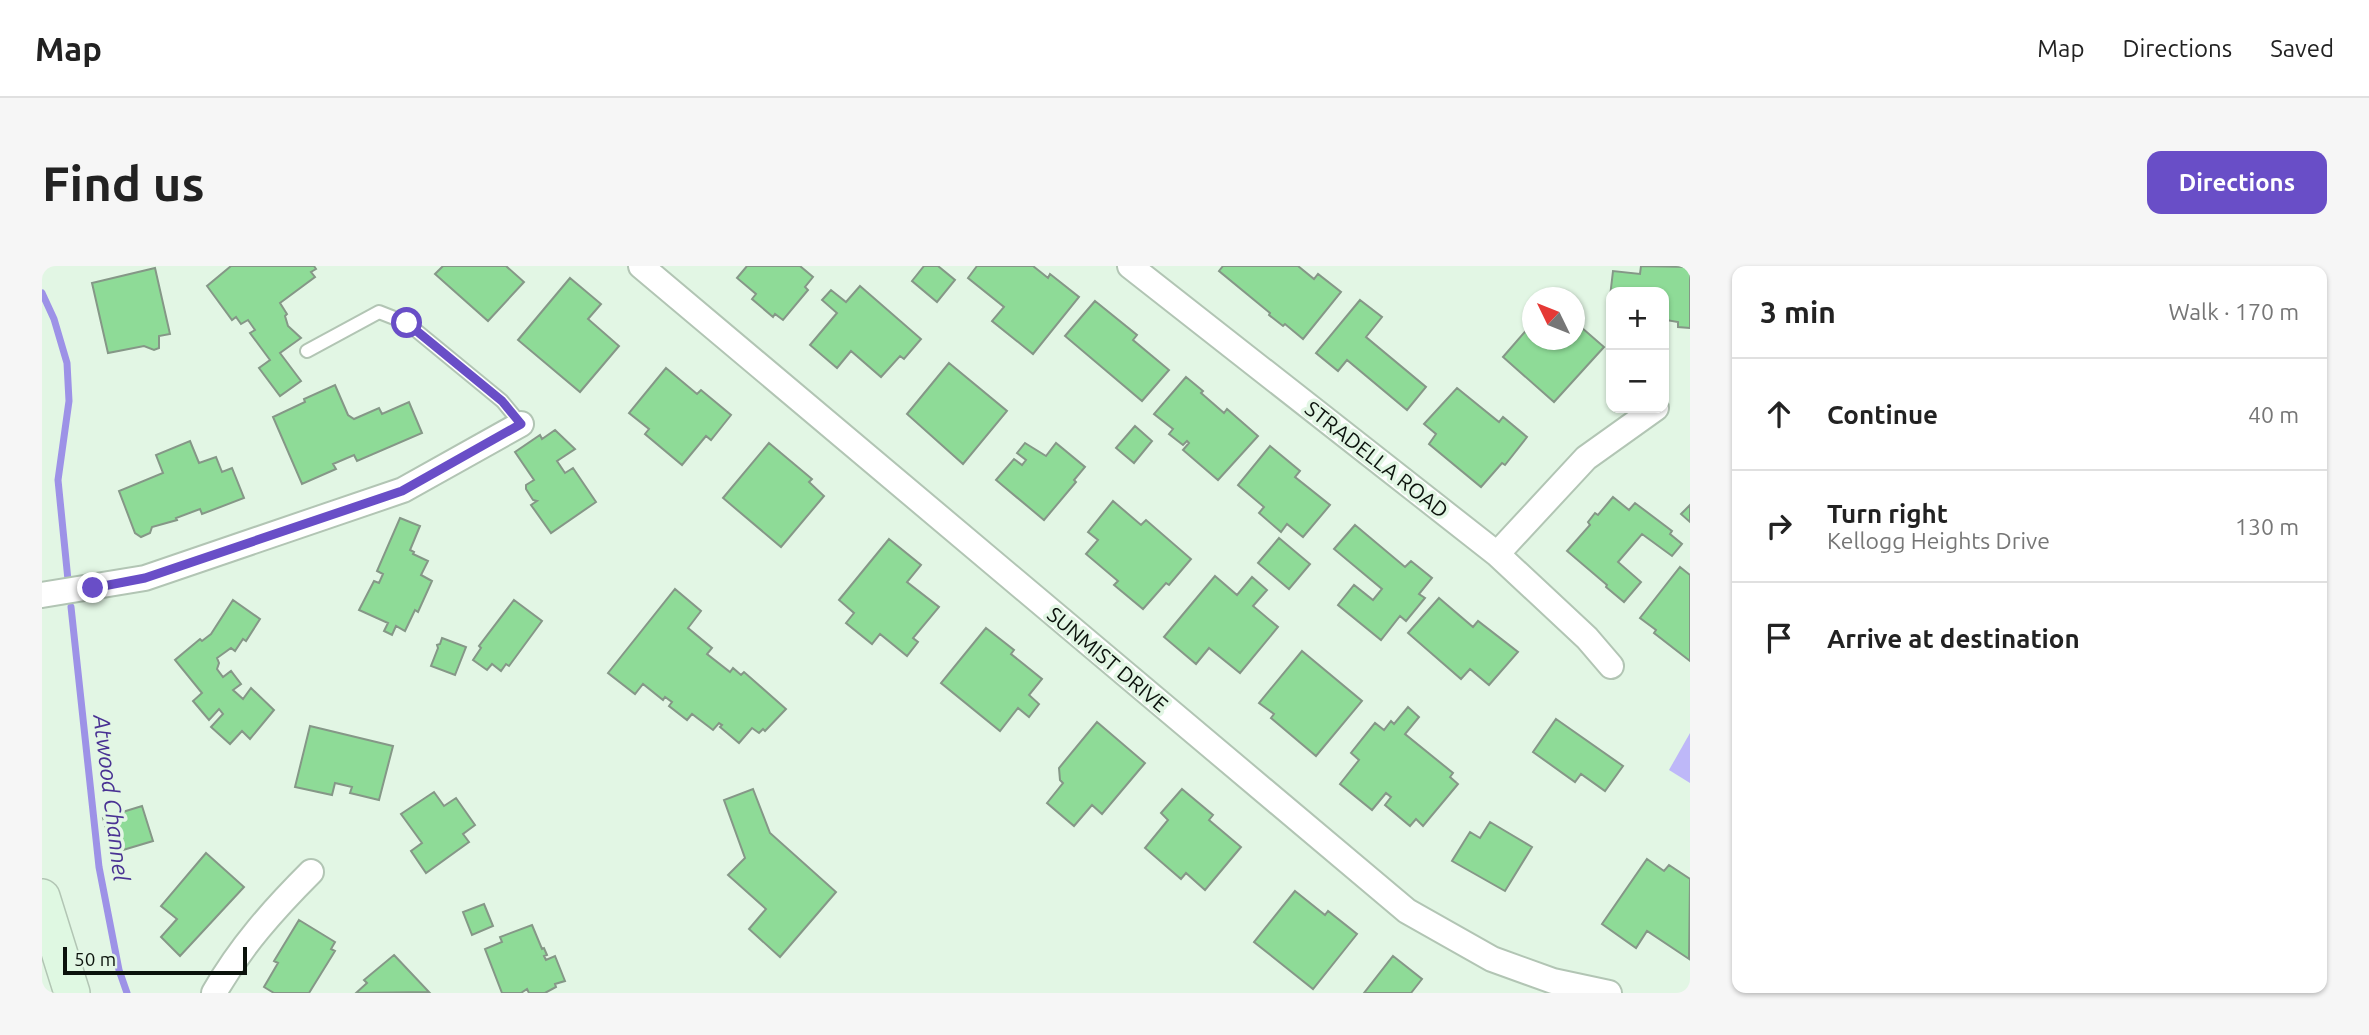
<!DOCTYPE html>
<html lang="en">
<head>
<meta charset="utf-8">
<style>
  body { margin:0; font-family:Ubuntu,sans-serif; background:#f6f6f6; color:#222 }
  .controls { position:absolute; right:21px; top:21px; display:grid; overflow:hidden; border-radius:14px; box-shadow:0 2px 5px #0004 }
  .controls button { width:63px; height:63px; display:grid; place-items:center; padding:0; border:0; border-bottom:2px solid #e0e0e0; background:#fff; color:#222; font:35px sans-serif }
  .compass { position:absolute; left:1480px; top:21px; width:63px; height:63px; border-radius:50%; background:#fff; box-shadow:0 2px 5px #0004; rotate:313deg }
  .scale { position:absolute; left:21px; bottom:18px; width:184px; box-sizing:border-box; padding-left:7px; border:4px solid #0b120c; border-top:0; font-size:19px; line-height:24px; white-space:nowrap; color:#0b120c; -webkit-text-stroke:5px #e2f6e4; paint-order:stroke }
  .stop { position:absolute; width:21px; height:21px; margin:-16px; border:5px solid #694ec7; border-radius:50%; background:#fff }
  .stop.end { background:#694ec7; border-color:#fff; box-shadow:0 2px 7px #0008 }
  .list { margin:0; padding:0; list-style:none }
  h2 { display:flex; justify-content:space-between; align-items:center; height:91px; margin:0; padding:0 28px; font-size:30px }
  h2 small { font-size:23px; font-weight:400; color:#767676 }
  .list li { display:grid; grid-template-columns:46px 1fr auto; gap:21px; align-items:center; box-sizing:border-box; height:112px; padding:0 28px; border-top:2px solid #e0e0e0 }
  .list b { display:block; font-size:26px; white-space:nowrap }
  .list p { margin:0; font-size:23px; white-space:nowrap; color:#767676 }
  .list em { font-size:23px; font-style:normal; color:#767676 }
  .icon { flex:none; width:38px; height:38px; fill:none; stroke:currentColor; stroke-width:2; stroke-linecap:round; stroke-linejoin:round }
  .map { position:relative; flex:none; width:1648px; height:727px; overflow:hidden; border-radius:14px }
  header { display:flex; align-items:center; gap:42px; box-sizing:border-box; height:98px; padding:0 35px; background:#fff; border-bottom:2px solid #e0e0e0 }
  header strong { font-size:33px }
  nav { display:flex; gap:38px; margin-inline-start:auto; font-size:24px }
  .intro { display:flex; align-items:center; justify-content:space-between; box-sizing:border-box; height:168px; padding:0 42px }
  h1 { margin:0; font-size:49px }
  .button { padding:18px 32px; border-radius:14px; background:#694ec7; color:#fff; font-size:24px; font-weight:700 }
  main { display:flex; gap:42px; padding:0 42px }
  aside { flex:1; background:#fff; border-radius:14px; box-shadow:0 2px 5px #0004 }
  .map>svg:first-child { display:block }
  .grass { fill:#beb8f8 }
  .lines { fill:none; stroke-linecap:round; stroke-linejoin:round }
  .stream { stroke:#9d92e7; stroke-width:7 }
  .building { fill:#8edb97; stroke:#859787; stroke-width:2 }
  .lane-casing { stroke:#b2c5b4; stroke-width:16 }
  .street-casing { stroke:#b2c5b4; stroke-width:28 }
  .secondary-casing { stroke:#b2c5b4; stroke-width:38 }
  .lane { stroke:#fff; stroke-width:12 }
  .street { stroke:#fff; stroke-width:24 }
  .secondary { stroke:#dff8e2; stroke-width:35 }
  .route { stroke:#694ec7; stroke-width:9 }
  .labels { text-anchor:middle; dominant-baseline:central; stroke-width:7; stroke-linejoin:round; paint-order:stroke }
  .street-label { font-size:21px; fill:#0b120c; stroke:#e2f6e4 }
  .water-label { font-size:23px; font-style:italic; fill:#493293; stroke:#e2f6e4 }
</style>
</head>
<body>
<header>
<strong>Map</strong>
<nav><a>Map</a><a>Directions</a><a>Saved</a></nav>
</header>
<div class="intro"><h1>Find us</h1><a class="button">Directions</a></div>
<main>
<div class="map">
<svg width="1648" height="727" viewBox="0 0 1648 727">
  <rect width="100%" height="100%" fill="#e2f6e4"/>
  <path class="grass" d="M 1648,467 L 1648,517 L 1627,504 Z"/>
  <g class="lines">
    <path class="stream" d="M 0,27 L 12,53 L 25,97 L 27,135 L 16,214 L 26,314
      M 29,341 L 57,601 L 77,704 L 85,727"/>
  </g>
  <path class="building" d="M 189,0 L 272,0 L 274,3 L 269,6 L 273,11 L 238,37 L 245,48 L 243,50 L 246,60 L 259,72 L 238,87 L 259,115 L 238,130 L 217,102 L 228,94 L 208,67 L 213,64 L 206,54 L 199,58 L 194,51 L 190,54 L 165,20 Z
    M 401,0 L 464,0 L 482,16 L 446,55 L 393,8 Z
    M 705,0 L 758,0 L 771,11 L 763,21 L 766,24 L 741,54 L 733,48 L 731,51 L 710,33 L 714,28 L 695,12 Z
    M 882,0 L 896,0 L 913,14 L 895,36 L 870,15 Z
    M 935,0 L 991,0 L 1006,12 L 1008,8 L 1037,31 L 991,88 L 950,55 L 962,41 L 926,12 Z
    M 1181,0 L 1256,0 L 1272,13 L 1276,8 L 1299,26 L 1261,73 L 1243,58 L 1241,60 L 1227,49 L 1228,47 L 1177,5 Z
    M 1599,0 L 1648,1 L 1648,62 L 1636,61 L 1636,56 L 1624,54 L 1625,49 L 1622,49 L 1622,26 L 1569,26 L 1569,48 L 1566,48 L 1571,5 L 1598,8 Z
    M 113,2 L 128,68 L 117,70 L 117,82 L 112,84 L 102,80 L 66,87 L 50,17 Z
    M 528,12 L 559,38 L 546,53 L 577,80 L 538,126 L 476,74 Z
    M 818,20 L 879,73 L 862,93 L 858,90 L 839,111 L 809,85 L 795,102 L 768,79 L 795,47 L 780,34 L 789,24 L 804,36 Z
    M 1318,34 L 1340,51 L 1324,71 L 1384,121 L 1365,144 L 1305,94 L 1296,105 L 1274,87 Z
    M 1053,35 L 1095,69 L 1091,74 L 1127,104 L 1100,135 L 1023,70 Z
    M 1532,55 L 1562,81 L 1512,136 L 1461,91 L 1488,60 L 1490,61 L 1490,74 L 1532,74 Z
    M 907,97 L 965,145 L 921,198 L 865,148 Z
    M 624,102 L 655,128 L 659,124 L 689,149 L 669,174 L 664,170 L 640,199 L 603,168 L 607,163 L 587,147 Z
    M 1144,111 L 1161,125 L 1159,127 L 1182,147 L 1185,143 L 1216,170 L 1176,214 L 1141,184 L 1147,177 L 1145,175 L 1141,179 L 1127,168 L 1131,163 L 1112,148 Z
    M 293,119 L 306,149 L 312,153 L 337,142 L 340,148 L 367,136 L 380,167 L 315,195 L 312,189 L 291,198 L 294,203 L 260,218 L 231,151 L 263,136 L 262,133 Z
    M 1415,122 L 1457,156 L 1461,151 L 1485,171 L 1463,199 L 1460,197 L 1439,221 L 1387,178 L 1394,168 L 1382,158 Z
    M 1093,160 L 1110,175 L 1092,197 L 1074,182 Z
    M 513,164 L 533,183 L 515,195 L 523,207 L 531,202 L 554,236 L 509,267 L 489,239 L 495,235 L 491,234 L 484,223 L 484,219 L 492,214 L 473,186 L 498,169 L 500,173 Z
    M 148,175 L 157,197 L 174,191 L 180,206 L 190,202 L 202,232 L 160,248 L 158,243 L 134,252 L 135,254 L 110,261 L 108,267 L 99,271 L 93,267 L 77,225 L 121,207 L 114,189 Z
    M 727,177 L 770,213 L 767,216 L 782,230 L 739,281 L 681,232 Z
    M 983,177 L 1004,190 L 1014,177 L 1043,201 L 1032,214 L 1034,216 L 1002,254 L 954,214 L 972,193 L 980,199 L 984,194 L 975,187 Z
    M 1228,180 L 1258,205 L 1253,211 L 1288,239 L 1261,271 L 1245,258 L 1239,266 L 1217,247 L 1222,241 L 1196,219 Z
    M 1571,231 L 1587,244 L 1593,237 L 1630,265 L 1628,268 L 1640,278 L 1630,290 L 1600,268 L 1576,296 L 1599,316 L 1582,336 L 1564,321 L 1565,319 L 1525,285 L 1548,259 L 1546,256 L 1553,247 L 1556,249 Z
    M 1071,235 L 1099,259 L 1104,254 L 1149,293 L 1127,319 L 1124,317 L 1101,343 L 1072,319 L 1076,315 L 1044,288 L 1056,274 L 1046,266 Z
    M 1648,239 L 1648,256 L 1639,248 Z
    M 358,252 L 378,260 L 368,284 L 372,286 L 371,288 L 386,295 L 379,309 L 390,315 L 376,346 L 373,344 L 363,365 L 354,360 L 350,369 L 342,365 L 346,357 L 317,344 L 332,315 L 337,317 L 341,308 L 335,305 Z
    M 1313,259 L 1363,301 L 1369,295 L 1390,312 L 1377,328 L 1383,332 L 1364,355 L 1358,350 L 1339,374 L 1296,339 L 1312,319 L 1331,334 L 1340,323 L 1292,283 Z
    M 1237,272 L 1268,298 L 1247,323 L 1216,297 Z
    M 847,273 L 879,299 L 865,316 L 897,341 L 871,372 L 876,376 L 865,390 L 838,368 L 830,378 L 804,357 L 812,347 L 797,334 Z
    M 1638,301 L 1648,309 L 1648,395 L 1612,367 L 1614,364 L 1598,352 Z
    M 1173,310 L 1195,329 L 1210,311 L 1225,324 L 1211,340 L 1236,361 L 1198,407 L 1167,382 L 1154,398 L 1122,371 Z
    M 633,323 L 659,345 L 646,362 L 670,382 L 665,388 L 688,406 L 691,402 L 699,409 L 702,406 L 744,443 L 723,465 L 721,463 L 717,467 L 710,462 L 697,477 L 678,461 L 680,459 L 677,457 L 671,464 L 650,448 L 645,454 L 627,440 L 630,436 L 623,431 L 621,434 L 601,418 L 593,428 L 566,407 Z
    M 1397,332 L 1431,361 L 1436,355 L 1476,386 L 1447,419 L 1428,403 L 1419,413 L 1366,367 Z
    M 191,334 L 218,353 L 204,375 L 201,373 L 193,385 L 189,382 L 175,392 L 177,397 L 175,403 L 181,411 L 189,405 L 199,418 L 191,424 L 201,433 L 209,422 L 232,444 L 208,473 L 200,465 L 188,478 L 169,461 L 181,448 L 177,443 L 167,454 L 151,435 L 160,427 L 133,394 L 158,373 L 160,375 L 169,368 Z
    M 472,334 L 500,355 L 467,400 L 464,398 L 459,405 L 450,398 L 445,404 L 431,394 L 439,382 L 437,380 Z
    M 944,362 L 972,384 L 969,388 L 1000,413 L 987,429 L 997,438 L 987,451 L 976,442 L 958,465 L 899,417 Z
    M 400,372 L 424,381 L 413,409 L 389,400 L 396,382 L 395,379 L 398,378 Z
    M 1260,385 L 1320,435 L 1274,490 L 1229,452 L 1232,448 L 1217,437 Z
    M 1366,441 L 1377,451 L 1363,468 L 1411,507 L 1408,511 L 1416,518 L 1381,560 L 1374,553 L 1368,560 L 1343,539 L 1349,531 L 1344,527 L 1330,544 L 1298,518 L 1317,494 L 1309,487 L 1333,457 L 1342,464 L 1349,455 L 1352,458 Z
    M 1514,453 L 1581,500 L 1563,525 L 1539,508 L 1533,516 L 1491,486 Z
    M 1055,456 L 1103,497 L 1060,548 L 1050,539 L 1032,560 L 1005,537 L 1021,517 L 1018,514 L 1017,502 Z
    M 268,460 L 351,480 L 337,534 L 308,527 L 310,521 L 293,517 L 290,529 L 253,521 Z
    M 711,523 L 728,567 L 794,626 L 738,691 L 707,663 L 724,643 L 686,609 L 703,592 L 682,534 Z
    M 1140,523 L 1171,549 L 1167,554 L 1199,581 L 1163,624 L 1144,607 L 1139,613 L 1103,582 L 1126,554 L 1119,547 Z
    M 392,526 L 402,540 L 414,532 L 433,559 L 421,568 L 427,576 L 384,607 L 369,585 L 380,577 L 359,548 Z
    M 100,540 L 111,575 L 71,587 L 61,552 Z
    M 1448,556 L 1490,581 L 1463,625 L 1410,595 L 1428,566 L 1438,572 Z
    M 164,587 L 202,621 L 138,690 L 119,671 L 135,653 L 119,640 Z
    M 1605,593 L 1622,605 L 1627,599 L 1648,613 L 1647,693 L 1605,665 L 1594,682 L 1560,658 Z
    M 1253,625 L 1283,649 L 1286,645 L 1315,668 L 1271,723 L 1212,676 Z
    M 442,638 L 451,660 L 430,669 L 421,646 Z
    M 257,654 L 293,676 L 289,683 L 293,685 L 267,727 L 232,727 L 222,721 L 236,697 L 232,695 Z
    M 490,659 L 500,683 L 502,682 L 505,689 L 502,690 L 504,694 L 513,690 L 523,715 L 513,718 L 514,721 L 503,727 L 487,727 L 485,723 L 479,727 L 460,727 L 443,683 L 460,676 L 458,671 Z
    M 352,689 L 387,726 L 314,727 L 325,717 L 322,714 Z
    M 1351,690 L 1380,713 L 1369,727 L 1322,727 Z"/>
  <g class="lines">
    <defs>
      <path id="lane" d="M 265,85 L 337,46 L 365,57 L 460,135 L 479,158"/>
      <path id="street" d="M 599,0 L 1365,645 L 1450,693 L 1511,715 L 1567,727
        M 1088,0 L 1455,288 L 1545,372 L 1569,400
        M 1455,288 L 1544,192 L 1614,142
        M 0,329 L 103,312 L 361,224 L 479,158
        M 172,727 C 198,681 232,643 269,606"/>
      <path id="secondary" d="M 0,631 L 30,727"/>
    </defs>
    <use href="#lane" class="lane-casing"/>
    <use href="#street" class="street-casing"/>
    <use href="#secondary" class="secondary-casing"/>
    <use href="#lane" class="lane"/>
    <use href="#street" class="street"/>
    <use href="#secondary" class="secondary"/>
  </g>
  <g class="lines">
    <path class="route" d="M 51,322 L 103,312 L 360,225 L 479,158 L 460,135 L 365,57"/>
  </g>
  <g class="labels">
    <g class="street-label">
      <text transform="translate(1335 193) rotate(38)">STRADELLA ROAD</text>
      <text transform="translate(1066 393) rotate(40)">SUNMIST DRIVE</text>
    </g>
    <g class="water-label">
      <text transform="translate(70 532) rotate(83)">Atwood Channel</text>
    </g>
  </g>
</svg>
<div class="controls">
<button>+</button>
<button>−</button>
</div>
<svg class="compass" viewBox="-18 -18 36 36"><path d="M0-13l5 13h-10z" fill="#e53935"/><path d="M0 13l5-13h-10z" fill="#767676"/></svg>
<div class="scale">50 m</div>
<div class="stop" style="left:365px;top:57px"></div>
<div class="stop end" style="left:51px;top:322px"></div>
</div>
<aside>
<h2>3 min<small>Walk · 170 m</small></h2>
<ul class="list">
<li><svg class="icon" aria-label="ahead" viewBox="0 0 24 24"><path d="M12 20V5M6 11l6-6 6 6"/></svg><div><b>Continue</b></div><em>40 m</em></li>
<li><svg class="icon" aria-label="right" viewBox="0 0 24 24"><path d="M7 20v-9h11M14 6l5 5-5 5"/></svg><div><b>Turn right</b><p>Kellogg Heights Drive</p></div><em>130 m</em></li>
<li><svg class="icon" aria-label="arrive" viewBox="0 0 24 24"><path d="M6 21V4h12l-3 4 3 4H6"/></svg><div><b>Arrive at destination</b></div></li>
</ul>
</aside>
</main>
</body>
</html>
